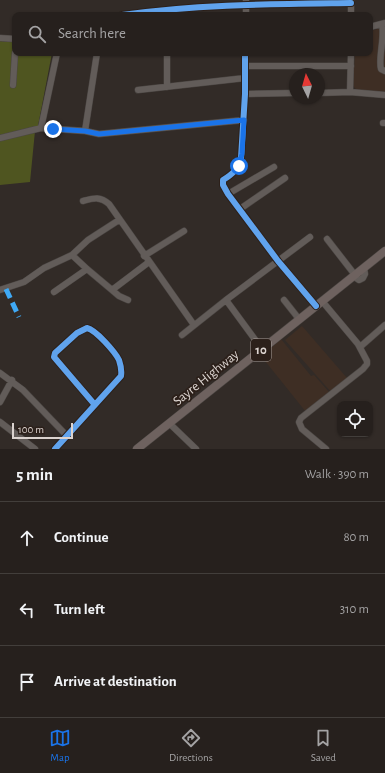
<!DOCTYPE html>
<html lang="en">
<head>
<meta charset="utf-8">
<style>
  body { margin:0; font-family:"Alegreya Sans",sans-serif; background:#2e2826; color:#f1f3f6 }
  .controls { position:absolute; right:12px; bottom:12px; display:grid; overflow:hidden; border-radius:8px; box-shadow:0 1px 3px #0004 }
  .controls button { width:36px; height:36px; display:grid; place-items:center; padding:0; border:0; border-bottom:1px solid #423e3b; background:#26201d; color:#f1f3f6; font:20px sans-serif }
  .compass { position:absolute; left:289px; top:68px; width:36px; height:36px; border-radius:50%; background:#26201d; box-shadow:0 1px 3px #0004; rotate:355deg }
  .scale { position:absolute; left:12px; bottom:10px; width:61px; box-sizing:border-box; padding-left:4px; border:2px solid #dbd3cf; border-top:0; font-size:11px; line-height:14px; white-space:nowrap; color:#dbd3cf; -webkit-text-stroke:3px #2c201a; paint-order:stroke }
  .stop { position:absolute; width:12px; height:12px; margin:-9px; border:3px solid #1a73e8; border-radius:50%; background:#fff }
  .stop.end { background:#1a73e8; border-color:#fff; box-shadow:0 1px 4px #0008 }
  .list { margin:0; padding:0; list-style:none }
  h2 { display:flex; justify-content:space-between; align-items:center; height:52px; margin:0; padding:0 16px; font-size:17px }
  h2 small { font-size:13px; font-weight:400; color:#a4a3a4 }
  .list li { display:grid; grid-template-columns:26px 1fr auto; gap:12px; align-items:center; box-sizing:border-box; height:72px; padding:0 16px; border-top:1px solid #423e3b }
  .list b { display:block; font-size:15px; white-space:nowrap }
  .list em { font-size:13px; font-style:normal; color:#a4a3a4 }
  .icon { flex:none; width:22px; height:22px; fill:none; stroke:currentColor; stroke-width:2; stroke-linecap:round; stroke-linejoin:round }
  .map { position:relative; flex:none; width:385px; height:449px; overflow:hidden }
  .search { position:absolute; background:#26201d; box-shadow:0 1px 3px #0004; left:12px; right:12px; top:12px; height:44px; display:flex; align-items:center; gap:10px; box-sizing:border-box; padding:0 14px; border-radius:8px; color:#a4a3a4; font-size:15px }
  .sheet { height:268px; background:#26201d }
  nav { display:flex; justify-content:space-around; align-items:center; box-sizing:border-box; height:56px; border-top:1px solid #423e3b; background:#26201d; font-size:11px; color:#a4a3a4 }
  nav a { display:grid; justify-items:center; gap:2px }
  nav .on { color:#1a73e8 }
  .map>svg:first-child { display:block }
  .built { fill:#3e2e24 }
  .green { fill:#4f5520 }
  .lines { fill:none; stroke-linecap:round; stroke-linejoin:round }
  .minor-casing { stroke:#4b4643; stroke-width:7 }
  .highway-casing { stroke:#4b4643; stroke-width:9 }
  .minor { stroke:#625c59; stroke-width:6 }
  .highway { stroke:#6e625f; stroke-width:8 }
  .quiet { stroke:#3fa9f5; stroke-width:5; stroke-dasharray:10 5; stroke-linecap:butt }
  .cycleway-casing { stroke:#2c201a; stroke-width:8 }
  .cycleway { stroke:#60a3ed; stroke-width:6 }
  .route { stroke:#1a73e8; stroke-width:5 }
  .labels { text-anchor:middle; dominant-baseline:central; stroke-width:3.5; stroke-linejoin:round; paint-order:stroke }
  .shield { fill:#2c201a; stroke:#a69d99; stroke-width:1 }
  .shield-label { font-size:13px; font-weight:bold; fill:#dbd3cf }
  .street-label { font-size:14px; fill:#dbd3cf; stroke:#2c201a }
</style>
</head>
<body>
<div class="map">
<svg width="385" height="449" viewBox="0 0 385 449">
  <rect width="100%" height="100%" fill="#322b27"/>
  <path class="built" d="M 385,27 L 385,92 L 357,90 L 353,86 L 355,53 L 370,53 L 370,31 Z
    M 302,326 L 347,378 L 331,392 L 285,340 Z
    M 281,339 L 311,376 L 314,375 L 330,393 L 306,412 L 261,356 Z"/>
  <path class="green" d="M 0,41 L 15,42 L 15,53 L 52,53 L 38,126 L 35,131 L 30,182 L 0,185 Z"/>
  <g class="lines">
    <defs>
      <path id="minor" d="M 122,15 C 198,4 275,4 351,3
        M 246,15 L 246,0
        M 351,15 L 351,0
        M 382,24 C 385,37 378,59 381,69 L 385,71
        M 370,27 L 385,23
        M 0,38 L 15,39
        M 245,53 L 245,94 L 241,158 C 238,169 233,174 223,180 L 223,185 L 228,194 L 278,261 L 316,306
        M 245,66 L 351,66
        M 13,85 L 15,53
        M 167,87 L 167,53
        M 138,90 L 245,78
        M 350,92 L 351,53
        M 319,93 L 350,92 L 385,95
        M 245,94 L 295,93
        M 383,123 L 385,123
        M 41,128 L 57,53
        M 85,131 L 99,134 L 244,120
        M 0,138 L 41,128 L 85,131 L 97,53
        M 228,194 L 274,167
        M 83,201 C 94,198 100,196 109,204 L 194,325
        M 240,209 L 285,178
        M 327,239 L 355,275
        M 144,256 L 184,231
        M 353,276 L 359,280 L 363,278 L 365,274 L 364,268
        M 0,290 L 24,282 L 44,268 L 72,255
        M 112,290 L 87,269 L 72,255 L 88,240 L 119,220
        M 54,292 L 87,269
        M 128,300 L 119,296 L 112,290 L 149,262
        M 226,300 L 262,349
        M 284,300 L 299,319
        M 322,301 L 358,344 L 367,361 L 367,364 L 363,369 L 301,418 L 299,422 L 302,429 L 326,449
        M 182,335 L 226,300 L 310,237
        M 360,347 L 385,325
        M 0,373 L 23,390 L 67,436
        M 0,402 L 12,380
        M 0,422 L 35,449
        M 170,424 L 196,449
        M 55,449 L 121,376 C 122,370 121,366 119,360 C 115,352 96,330 87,328 L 77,333 L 55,353 L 54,357 L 95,405"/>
      <path id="highway" d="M 137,449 L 385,251"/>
    </defs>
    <use href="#minor" class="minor-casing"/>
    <use href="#highway" class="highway-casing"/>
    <use href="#minor" class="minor"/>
    <use href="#highway" class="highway"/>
    <path class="quiet" d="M 6,289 L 19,317"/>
    <defs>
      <path id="cycleway" d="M 122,15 C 198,4 275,4 351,3
        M 245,53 L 245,94 L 241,158 C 238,169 233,174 223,180 L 223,185 L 228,194 L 278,261 L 316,306
        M 55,449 L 121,376 C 122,370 121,366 119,360 C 115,352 96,330 87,328 L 77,333 L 55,353 L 54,357 L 95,405"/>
    </defs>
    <use href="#cycleway" class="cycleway-casing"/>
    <use href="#cycleway" class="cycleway"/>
  </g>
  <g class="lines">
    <path class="route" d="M 53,129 L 85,131 L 99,134 L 244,120 L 242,154 L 239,166"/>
  </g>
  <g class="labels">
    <rect class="shield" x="251" y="339" width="20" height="22" rx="3"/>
    <g class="shield-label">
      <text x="261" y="350">10</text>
    </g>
    <g class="street-label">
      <text transform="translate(206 378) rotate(-39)">Sayre Highway</text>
    </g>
  </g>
</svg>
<div class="controls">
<button><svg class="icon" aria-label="locate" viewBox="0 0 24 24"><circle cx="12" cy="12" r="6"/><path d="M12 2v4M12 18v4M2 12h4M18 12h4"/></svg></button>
</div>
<svg class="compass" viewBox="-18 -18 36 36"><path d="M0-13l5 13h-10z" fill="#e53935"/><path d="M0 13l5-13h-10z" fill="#a4a3a4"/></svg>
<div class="scale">100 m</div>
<div class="stop" style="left:239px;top:166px"></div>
<div class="stop end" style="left:53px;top:129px"></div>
<div class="search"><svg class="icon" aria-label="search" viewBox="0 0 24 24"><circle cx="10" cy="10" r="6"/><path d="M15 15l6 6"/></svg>Search here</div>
</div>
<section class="sheet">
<h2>5 min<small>Walk · 390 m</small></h2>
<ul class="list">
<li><svg class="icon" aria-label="ahead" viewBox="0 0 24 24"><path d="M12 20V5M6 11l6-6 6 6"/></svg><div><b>Continue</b></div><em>80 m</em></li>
<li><svg class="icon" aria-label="left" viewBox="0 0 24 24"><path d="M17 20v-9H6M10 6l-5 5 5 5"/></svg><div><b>Turn left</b></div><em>310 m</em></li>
<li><svg class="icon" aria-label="arrive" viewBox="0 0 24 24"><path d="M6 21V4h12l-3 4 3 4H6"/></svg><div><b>Arrive at destination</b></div></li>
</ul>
</section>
<nav>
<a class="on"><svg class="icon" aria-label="map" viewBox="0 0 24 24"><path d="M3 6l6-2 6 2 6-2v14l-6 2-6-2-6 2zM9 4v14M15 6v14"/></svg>Map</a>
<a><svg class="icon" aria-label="directions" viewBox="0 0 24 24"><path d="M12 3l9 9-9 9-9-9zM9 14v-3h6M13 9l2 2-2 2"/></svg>Directions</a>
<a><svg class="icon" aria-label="saved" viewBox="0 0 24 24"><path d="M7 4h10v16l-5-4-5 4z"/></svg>Saved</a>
</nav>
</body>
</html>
